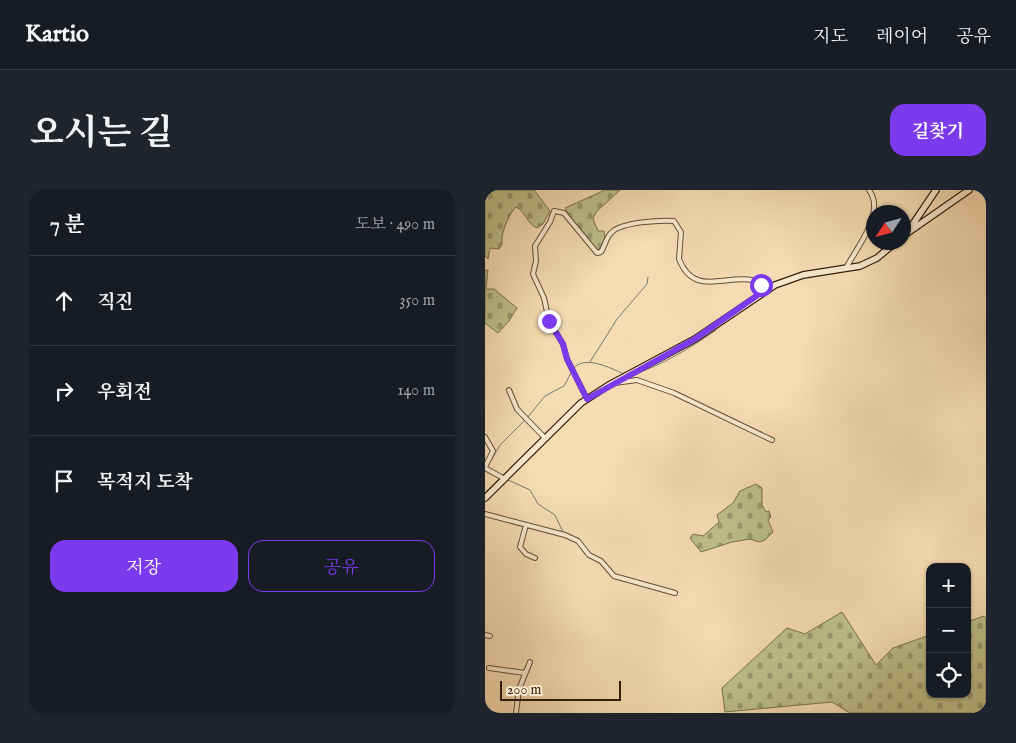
<!DOCTYPE html>
<html lang="ko">
<head>
<meta charset="utf-8">
<style>
  body { margin:0; font-family:"IM FELL English","Noto Serif KR",serif; background:#20242c; color:#f1f3f6 }
  .controls { position:absolute; right:15px; bottom:15px; display:grid; overflow:hidden; border-radius:10px; box-shadow:0 1px 4px #0004 }
  .controls button { width:45px; height:45px; display:grid; place-items:center; padding:0; border:0; border-bottom:1px solid #363941; background:#171b24; color:#f1f3f6; font:25px sans-serif }
  .compass { position:absolute; left:381px; top:15px; width:45px; height:45px; border-radius:50%; background:#171b24; box-shadow:0 1px 4px #0004; rotate:234deg }
  .scale { position:absolute; left:15px; bottom:12px; width:121px; box-sizing:border-box; padding-left:5px; border:2px solid #351f0f; border-top:0; font-size:14px; line-height:18px; white-space:nowrap; color:#351f0f; -webkit-text-stroke:4px #f8e8cd; paint-order:stroke }
  .stop { position:absolute; width:15px; height:15px; margin:-11px; border:4px solid #7c3aed; border-radius:50%; background:#fff }
  .stop.end { background:#7c3aed; border-color:#fff; box-shadow:0 1px 5px #0008 }
  .list { margin:0; padding:0; list-style:none }
  h2 { display:flex; justify-content:space-between; align-items:center; height:65px; margin:0; padding:0 20px; font-size:21px }
  h2 small { font-size:16px; font-weight:400; color:#9ea1a6 }
  .list li { display:grid; grid-template-columns:32px 1fr auto; gap:15px; align-items:center; box-sizing:border-box; height:90px; padding:0 20px; border-top:1px solid #363941 }
  .list b { display:block; font-size:19px; white-space:nowrap }
  .list em { font-size:16px; font-style:normal; color:#9ea1a6 }
  .actions { display:flex; gap:10px; padding:15px 20px }
  .actions a { flex:1; padding:11px 0; border:1px solid #7c3aed; border-radius:15px; text-align:center; font-size:18px; color:#7c3aed }
  .actions .main { background:#7c3aed; color:#fff }
  .icon { flex:none; width:28px; height:28px; fill:none; stroke:currentColor; stroke-width:2; stroke-linecap:round; stroke-linejoin:round }
  .map { position:relative; flex:none; width:501px; height:523px; overflow:hidden; border-radius:15px }
  header { display:flex; align-items:center; gap:30px; box-sizing:border-box; height:70px; padding:0 25px; background:#171b24; border-bottom:1px solid #363941 }
  header strong { font-size:24px }
  nav { display:flex; gap:28px; margin-inline-start:auto; font-size:18px }
  .intro { display:flex; align-items:center; justify-content:space-between; box-sizing:border-box; height:120px; padding:0 30px }
  h1 { margin:0; font-size:35px }
  .button { padding:12px 22px; border-radius:15px; background:#7c3aed; color:#fff; font-size:18px; font-weight:700 }
  main { display:flex; gap:30px; padding:0 30px }
  aside { flex:1; background:#171b24; border-radius:15px; box-shadow:0 1px 4px #0004 }
  .map>svg:first-child { display:block }
  .cemetery { fill:url(#cemetery-stones); stroke:#79704d }
  .lines { fill:none; stroke-linecap:round; stroke-linejoin:round }
  .stream { stroke:#757b74; stroke-width:1 }
  .minor-casing { stroke:#654e38; stroke-width:6 }
  .secondary-casing { stroke:#351f0f; stroke-width:8 }
  .minor { stroke:#f8e8cd; stroke-width:4 }
  .secondary { stroke:#f8e8cd; stroke-width:5.5 }
  .route { stroke:#7c3aed; stroke-width:6 }
</style>
</head>
<body>
<header>
<strong>Kartio</strong>
<nav><a>지도</a><a>레이어</a><a>공유</a></nav>
</header>
<div class="intro"><h1>오시는 길</h1><a class="button">길찾기</a></div>
<main>
<aside>
<h2>7 분<small>도보 · 490 m</small></h2>
<ul class="list">
<li><svg class="icon" aria-label="ahead" viewBox="0 0 24 24"><path d="M12 20V5M6 11l6-6 6 6"/></svg><div><b>직진</b></div><em>350 m</em></li>
<li><svg class="icon" aria-label="right" viewBox="0 0 24 24"><path d="M7 20v-9h11M14 6l5 5-5 5"/></svg><div><b>우회전</b></div><em>140 m</em></li>
<li><svg class="icon" aria-label="arrive" viewBox="0 0 24 24"><path d="M6 21V4h12l-3 4 3 4H6"/></svg><div><b>목적지 도착</b></div></li>
</ul>
<div class="actions"><a class="main">저장</a><a>공유</a></div>
</aside>
<div class="map">
<svg width="501" height="523" viewBox="0 0 501 523">
  <defs>
    <pattern id="cemetery-stones" width="16" height="16" patternUnits="userSpaceOnUse" patternTransform="scale(1.25)"><rect width="16" height="16" fill="#bdc08b"/><path d="M2 7V4a2 2 0 0 1 4 0v3zM10 15v-3a2 2 0 0 1 4 0v3z" fill="#9a9b70"/></pattern>
  </defs>
  <rect width="100%" height="100%" fill="#f5dcb2"/>
  <filter id="stains"><feTurbulence type="fractalNoise" baseFrequency=".004" numOctaves="4"/><feColorMatrix values="0 0 0 0 .2 0 0 0 0 .09 0 0 0 0 .02 0 0 0 .5 -.17"/></filter>
  <radialGradient id="worn" r=".72"><stop offset=".6" stop-color="#630" stop-opacity="0"/><stop offset="1" stop-color="#630" stop-opacity=".3"/></radialGradient>
  <path class="cemetery" d="M 0,0 L 49,0 L 65,21 L 58,34 L 52,38 C 42,34 41,22 31,17 C 24,24 19,37 17,47 C 17,52 18,54 14,59 L 5,58 L 3,69 L 0,66 Z
    M 120,0 L 135,0 L 111,22 L 108,29 L 113,41 L 119,41 L 120,47 L 115,60 L 112,60 L 89,33 L 80,18 Z
    M 0,80 L 3,80 L 1,99 L 9,99 L 32,118 L 24,131 L 13,143 L 0,133 Z
    M 271,294 L 277,298 L 277,315 L 281,322 L 284,321 L 286,327 L 283,330 L 288,342 L 280,350 L 274,352 L 265,349 L 247,352 L 216,362 L 205,348 L 208,344 L 218,346 L 234,332 L 232,325 L 248,313 L 255,301 Z
    M 357,422 L 391,475 L 408,458 L 445,445 L 445,504 L 482,504 L 482,432 L 499,426 L 501,428 L 501,523 L 365,523 L 347,512 L 240,522 L 237,498 L 302,438 L 320,444 Z"/>
  <g class="lines">
    <path class="stream" d="M 105,172 L 132,129 L 162,94 L 163,87
      M 88,179 C 99,164 125,178 139,184
      M 145,186 C 177,175 204,159 231,140
      M 3,276 L 15,255 L 42,228 L 60,206 L 79,196 L 86,183
      M 10,282 L 20,287
      M 23,290 L 45,300 L 53,314 L 70,325 L 78,342
      M 0,322 L 20,328
      M 24,329 L 32,331
      M 81,347 L 92,353 L 99,363 L 108,369"/>
    <defs>
      <path id="minor" d="M 361,78 C 372,57 401,23 384,0
        M 130,193 L 152,190 L 189,203 L 287,250
        M 24,200 L 32,219 L 59,247
        M 102,209 L 82,169 L 78,154 L 64,131 L 59,108 L 48,84 L 51,71 L 50,56 L 65,32 L 69,21 L 79,23 L 112,63 L 116,62 C 120,56 121,47 127,42 C 137,32 176,30 189,31 L 196,42 L 194,69 C 209,107 239,85 267,90 L 280,100
        M 0,247 L 8,261 L 0,277
        M 0,278 L 18,288
        M 0,324 L 80,345 L 93,351 L 104,365 L 116,371 L 129,386 L 190,403
        M 41,335 L 35,357 L 41,364 L 50,368
        M 0,445 L 5,446
        M 4,478 L 40,483
        M 31,523 L 34,499 L 45,472"/>
      <path id="secondary" d="M 426,37 L 451,0
        M 418,46 L 484,0
        M 0,308 L 96,213 L 124,195 L 210,149 L 290,95 L 318,85 L 375,76 L 392,68 L 411,52"/>
    </defs>
    <use href="#minor" class="minor-casing"/>
    <use href="#secondary" class="secondary-casing"/>
    <use href="#minor" class="minor"/>
    <use href="#secondary" class="secondary"/>
  </g>
  <g class="lines">
    <path class="route" d="M 64,131 L 78,154 L 82,169 L 102,209 L 210,149 L 280,100 L 276,95"/>
  </g>
  <rect width="100%" height="100%" filter="url(#stains)"/>
  <rect width="100%" height="100%" fill="url(#worn)"/>
</svg>
<div class="controls">
<button>+</button>
<button>−</button>
<button><svg class="icon" aria-label="locate" viewBox="0 0 24 24"><circle cx="12" cy="12" r="6"/><path d="M12 2v4M12 18v4M2 12h4M18 12h4"/></svg></button>
</div>
<svg class="compass" viewBox="-18 -18 36 36"><path d="M0-13l5 13h-10z" fill="#e53935"/><path d="M0 13l5-13h-10z" fill="#9ea1a6"/></svg>
<div class="scale">200 m</div>
<div class="stop" style="left:276px;top:95px"></div>
<div class="stop end" style="left:64px;top:131px"></div>
</div>
</main>
</body>
</html>
